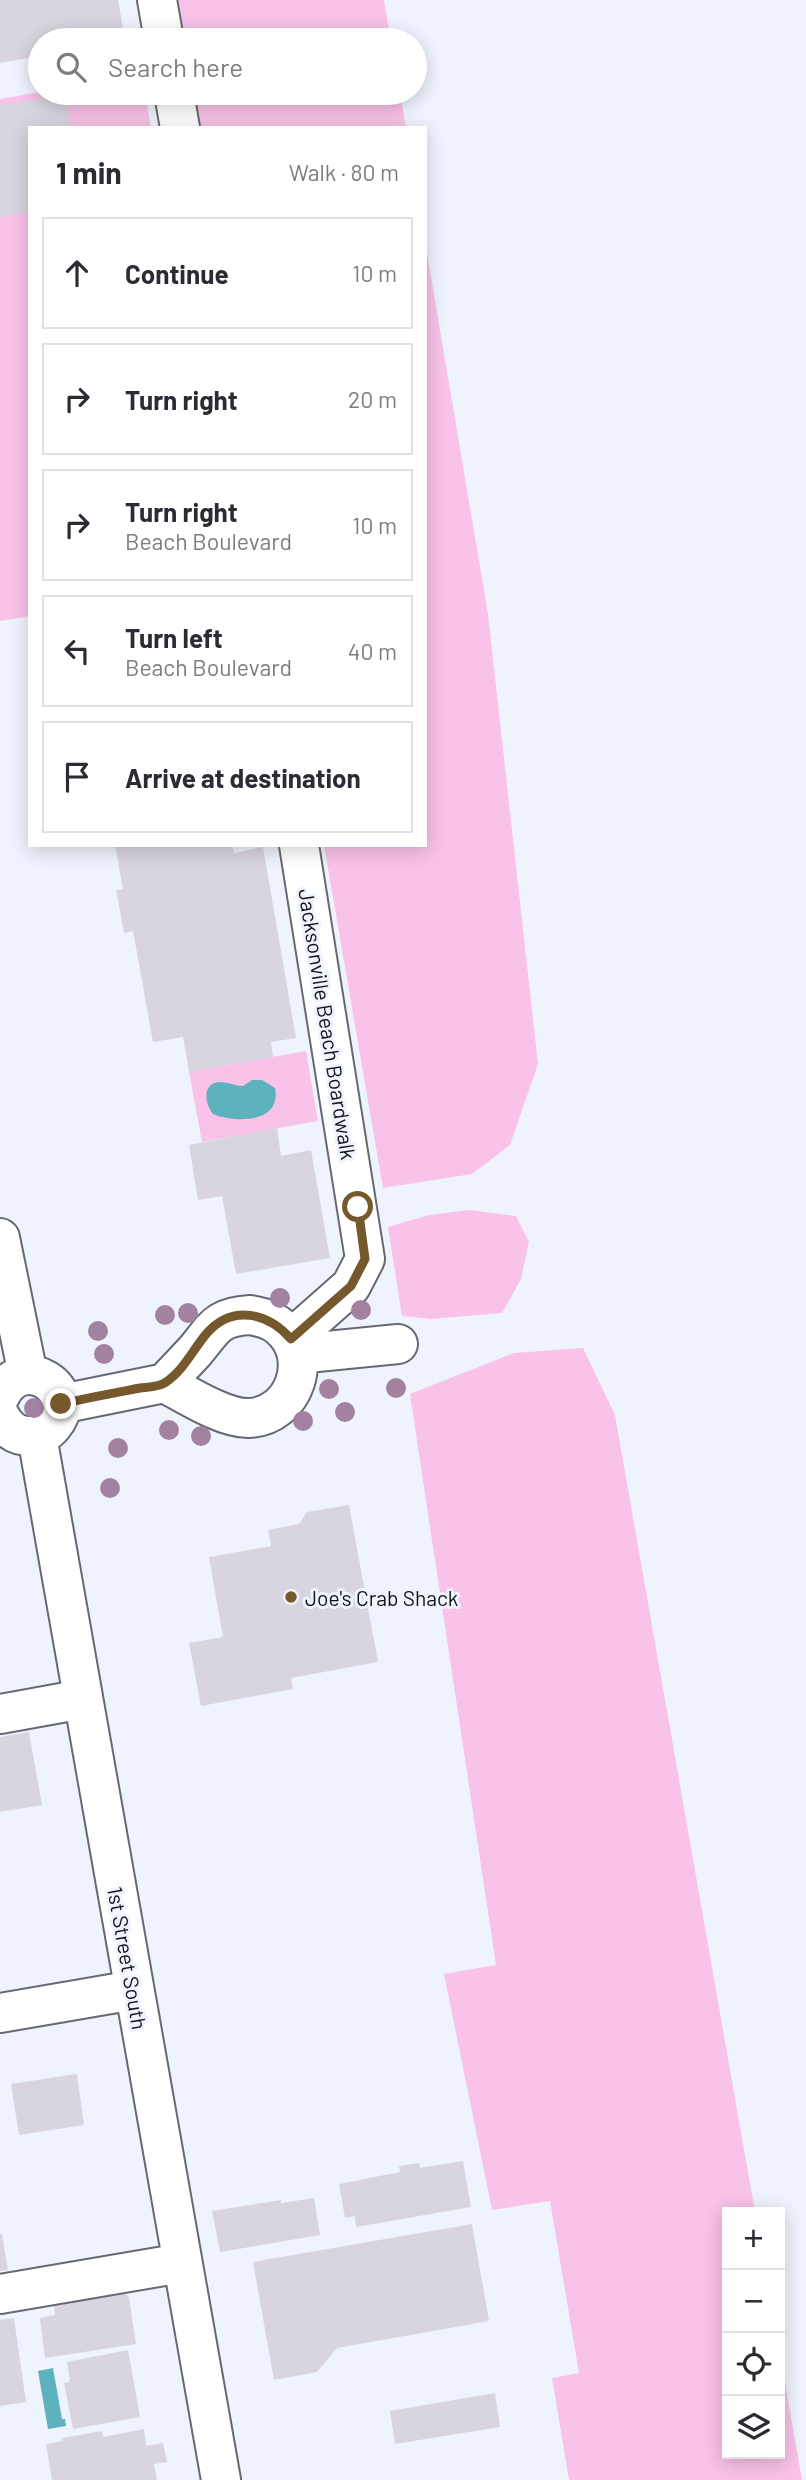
<!DOCTYPE html>
<html lang="en">
<head>
<meta charset="utf-8">
<style>
  body { margin:0; font-family:Barlow,sans-serif; background:#f7f7f7; color:#2b2b33 }
  .controls { position:absolute; right:21px; bottom:21px; display:grid; overflow:hidden; border-radius:0px; box-shadow:0 4px 18px #0003 }
  .controls button { width:63px; height:63px; display:grid; place-items:center; padding:0; border:0; border-bottom:2px solid #e1e1e2; background:#fff; color:#2b2b33; font:35px sans-serif }
  .stop { position:absolute; width:21px; height:21px; margin:-16px; border:5px solid #75582c; border-radius:50%; background:#fff }
  .stop.end { background:#75582c; border-color:#fff; box-shadow:0 2px 7px #0008 }
  .list { margin:0; padding:0; list-style:none }
  h2 { display:flex; justify-content:space-between; align-items:center; height:91px; margin:0; padding:0 28px; font-size:30px }
  h2 small { font-size:23px; font-weight:400; color:#7c7c81 }
  .list li { display:grid; grid-template-columns:46px 1fr auto; gap:21px; align-items:center; box-sizing:border-box; height:112px; margin:0 14px 14px; padding:0 14px; border:2px solid #e1e1e2; border-radius:0px }
  .list b { display:block; font-size:26px; white-space:nowrap }
  .list p { margin:0; font-size:23px; white-space:nowrap; color:#7c7c81 }
  .list em { font-size:23px; font-style:normal; color:#7c7c81 }
  .icon { flex:none; width:38px; height:38px; fill:none; stroke:currentColor; stroke-width:2; stroke-linecap:round; stroke-linejoin:round }
  .map { position:relative; flex:none; width:806px; height:2480px; overflow:hidden }
  .search { position:absolute; background:#fff; box-shadow:0 4px 18px #0003; left:28px; top:28px; width:399px; height:77px; display:flex; align-items:center; gap:18px; box-sizing:border-box; padding:0 24px; border-radius:38px; color:#7c7c81; font-size:26px }
  .panel { position:absolute; background:#fff; box-shadow:0 4px 18px #0003; left:28px; top:126px; width:399px; height:721px; border-radius:0px }
  .map>svg:first-child { display:block }
  .green { fill:#f9c2e8 }
  .water { fill:#5db2bd }
  .building { fill:#d9d5df }
  .lines { fill:none; stroke-linecap:round; stroke-linejoin:round }
  .minor-casing { stroke:#676972; stroke-width:42 }
  .minor { stroke:#fff; stroke-width:38 }
  .tree { fill:#a381a1 }
  .route { stroke:#75582c; stroke-width:9 }
  .poi-dot { fill:#75582c; stroke:#eff3fd; stroke-width:2.5 }
  .labels { text-anchor:middle; dominant-baseline:central; stroke-width:6; stroke-linejoin:round; paint-order:stroke }
  .street-label { font-size:21px; fill:#121317; stroke:#eff3fd }
  .poi-label { font-size:21px; fill:#121317; stroke:#eff3fd; text-anchor:start }
</style>
</head>
<body>
<div class="map">
<svg width="806" height="2480" viewBox="0 0 806 2480">
  <rect width="100%" height="100%" fill="#eff3fd"/>
  <path class="green" d="M 178,0 L 384,0 L 391,40 L 185,40 Z
    M 40,92 L 145,93 L 151,128 L 30,128 L 30,616 L 0,621 L 0,99 Z
    M 194,93 L 400,93 L 406,128 L 200,128 Z
    M 425,241 L 488,614 L 538,1064 L 510,1145 L 472,1174 L 383,1188 L 324,845 L 425,845 Z
    M 306,1051 L 318,1121 L 202,1142 L 189,1072 Z
    M 470,1210 L 516,1216 L 529,1242 L 521,1279 L 502,1313 L 431,1319 L 402,1316 L 388,1227 L 429,1215 Z
    M 583,1348 L 615,1415 L 755,2212 L 727,2212 L 727,2454 L 780,2454 L 780,2353 L 802,2480 L 569,2480 L 552,2378 L 579,2373 L 550,2201 L 492,2210 L 444,1974 L 496,1965 L 410,1394 L 514,1353 Z"/>
  <path class="water" d="M 252,1080 L 262,1080 L 275,1088 C 282,1124 235,1123 213,1114 C 205,1104 201,1083 220,1082 C 228,1082 235,1086 243,1086 Z
    M 53,2368 L 62,2419 L 65,2419 L 66,2426 L 48,2429 L 38,2371 Z"/>
  <path class="building" d="M 0,0 L 118,0 L 125,40 L 40,40 L 40,56 L 0,63 Z
    M 65,95 L 71,128 L 30,128 L 30,212 L 0,217 L 0,105 Z
    M 115,845 L 232,845 L 234,853 L 263,847 L 296,1038 L 271,1042 L 273,1057 L 189,1072 L 183,1037 L 153,1042 L 133,931 L 124,933 L 116,890 L 123,889 Z
    M 277,1128 L 281,1156 L 311,1150 L 330,1258 L 236,1274 L 222,1196 L 198,1200 L 189,1145 Z
    M 349,1505 L 378,1662 L 291,1678 L 293,1689 L 201,1706 L 189,1643 L 223,1637 L 209,1557 L 271,1546 L 268,1530 L 299,1524 L 307,1512 Z
    M 29,1732 L 42,1805 L 0,1812 L 0,1737 Z
    M 77,2074 L 84,2125 L 19,2135 L 11,2084 Z
    M 463,2161 L 471,2207 L 356,2227 L 355,2216 L 345,2218 L 339,2184 L 400,2172 L 399,2166 L 419,2163 L 420,2168 Z
    M 314,2198 L 320,2235 L 220,2252 L 212,2211 L 281,2200 L 281,2203 Z
    M 472,2224 L 489,2321 L 337,2348 L 317,2372 L 274,2380 L 253,2262 Z
    M 0,2234 L 2,2234 L 8,2270 L 0,2271 Z
    M 122,2291 L 129,2297 L 136,2344 L 45,2358 L 40,2318 L 55,2315 L 54,2306 L 63,2305 L 61,2294 Z
    M 14,2318 L 26,2402 L 0,2406 L 0,2320 Z
    M 128,2350 L 140,2417 L 73,2429 L 64,2383 L 70,2382 L 67,2362 Z
    M 495,2393 L 500,2427 L 395,2444 L 390,2411 Z
    M 144,2429 L 146,2446 L 163,2443 L 167,2462 L 154,2464 L 157,2480 L 52,2480 L 46,2444 L 63,2441 L 62,2438 L 102,2431 L 103,2437 Z"/>
  <g class="lines">
    <defs>
      <path id="minor" d="M 157,0 L 164,40
        M 174,93 L 180,128
        M 0,1238 L 28,1375
        M 250,1315 C 261,1317 271,1319 280,1327 C 315,1356 295,1416 249,1418 C 225,1419 187,1395 165,1383 C 175,1372 186,1361 196,1350 C 215,1327 217,1317 250,1315 Z
        M 291,1339 L 351,1286 L 365,1259 L 299,845
        M 297,1354 L 398,1344
        M 0,1396 C 21,1350 83,1389 53,1425 C 47,1433 39,1436 29,1436 C 15,1436 6,1428 0,1416
        M 61,1404 L 165,1383
        M 37,1436 L 221,2480
        M 0,1714 L 83,1699
        M 0,2013 L 134,1990
        M 0,2294 L 182,2263"/>
    </defs>
    <use href="#minor" class="minor-casing"/>
    <use href="#minor" class="minor"/>
  </g>
  <g class="tree">
    <circle cx="280" cy="1298" r="10"/>
    <circle cx="361" cy="1310" r="10"/>
    <circle cx="188" cy="1313" r="10"/>
    <circle cx="165" cy="1315" r="10"/>
    <circle cx="98" cy="1331" r="10"/>
    <circle cx="104" cy="1354" r="10"/>
    <circle cx="396" cy="1388" r="10"/>
    <circle cx="329" cy="1389" r="10"/>
    <circle cx="34" cy="1408" r="10"/>
    <circle cx="345" cy="1412" r="10"/>
    <circle cx="303" cy="1421" r="10"/>
    <circle cx="169" cy="1430" r="10"/>
    <circle cx="201" cy="1436" r="10"/>
    <circle cx="118" cy="1448" r="10"/>
    <circle cx="110" cy="1488" r="10"/>
  </g>
  <g class="lines">
    <path class="route" d="M 61,1404 C 87,1398 114,1393 140,1388 C 148,1387 160,1387 166,1382 C 184,1370 194,1348 207,1333 C 233,1304 268,1313 291,1339 L 351,1286 L 365,1259 L 358,1207"/>
  </g>
  <circle class="poi-dot" cx="291" cy="1597" r="7"/>
  <g class="labels">
    <g class="street-label">
      <text transform="translate(328 1024) rotate(81)">Jacksonville Beach Boardwalk</text>
      <text transform="translate(128 1958) rotate(80)">1st Street South</text>
    </g>
    <g class="poi-label">
      <text x="305" y="1597">Joe's Crab Shack</text>
    </g>
  </g>
</svg>
<div class="controls">
<button>+</button>
<button>−</button>
<button><svg class="icon" aria-label="locate" viewBox="0 0 24 24"><circle cx="12" cy="12" r="6"/><path d="M12 2v4M12 18v4M2 12h4M18 12h4"/></svg></button>
<button><svg class="icon" aria-label="layers" viewBox="0 0 24 24"><path d="M12 4l9 5-9 5-9-5zM3 14l9 5 9-5"/></svg></button>
</div>
<div class="stop" style="left:358px;top:1207px"></div>
<div class="stop end" style="left:61px;top:1404px"></div>
<div class="search"><svg class="icon" aria-label="search" viewBox="0 0 24 24"><circle cx="10" cy="10" r="6"/><path d="M15 15l6 6"/></svg>Search here</div>
<section class="panel">
<h2>1 min<small>Walk · 80 m</small></h2>
<ul class="list">
<li><svg class="icon" aria-label="ahead" viewBox="0 0 24 24"><path d="M12 20V5M6 11l6-6 6 6"/></svg><div><b>Continue</b></div><em>10 m</em></li>
<li><svg class="icon" aria-label="right" viewBox="0 0 24 24"><path d="M7 20v-9h11M14 6l5 5-5 5"/></svg><div><b>Turn right</b></div><em>20 m</em></li>
<li><svg class="icon" aria-label="right" viewBox="0 0 24 24"><path d="M7 20v-9h11M14 6l5 5-5 5"/></svg><div><b>Turn right</b><p>Beach Boulevard</p></div><em>10 m</em></li>
<li><svg class="icon" aria-label="left" viewBox="0 0 24 24"><path d="M17 20v-9H6M10 6l-5 5 5 5"/></svg><div><b>Turn left</b><p>Beach Boulevard</p></div><em>40 m</em></li>
<li><svg class="icon" aria-label="arrive" viewBox="0 0 24 24"><path d="M6 21V4h12l-3 4 3 4H6"/></svg><div><b>Arrive at destination</b></div></li>
</ul>
</section>
</div>
</body>
</html>
